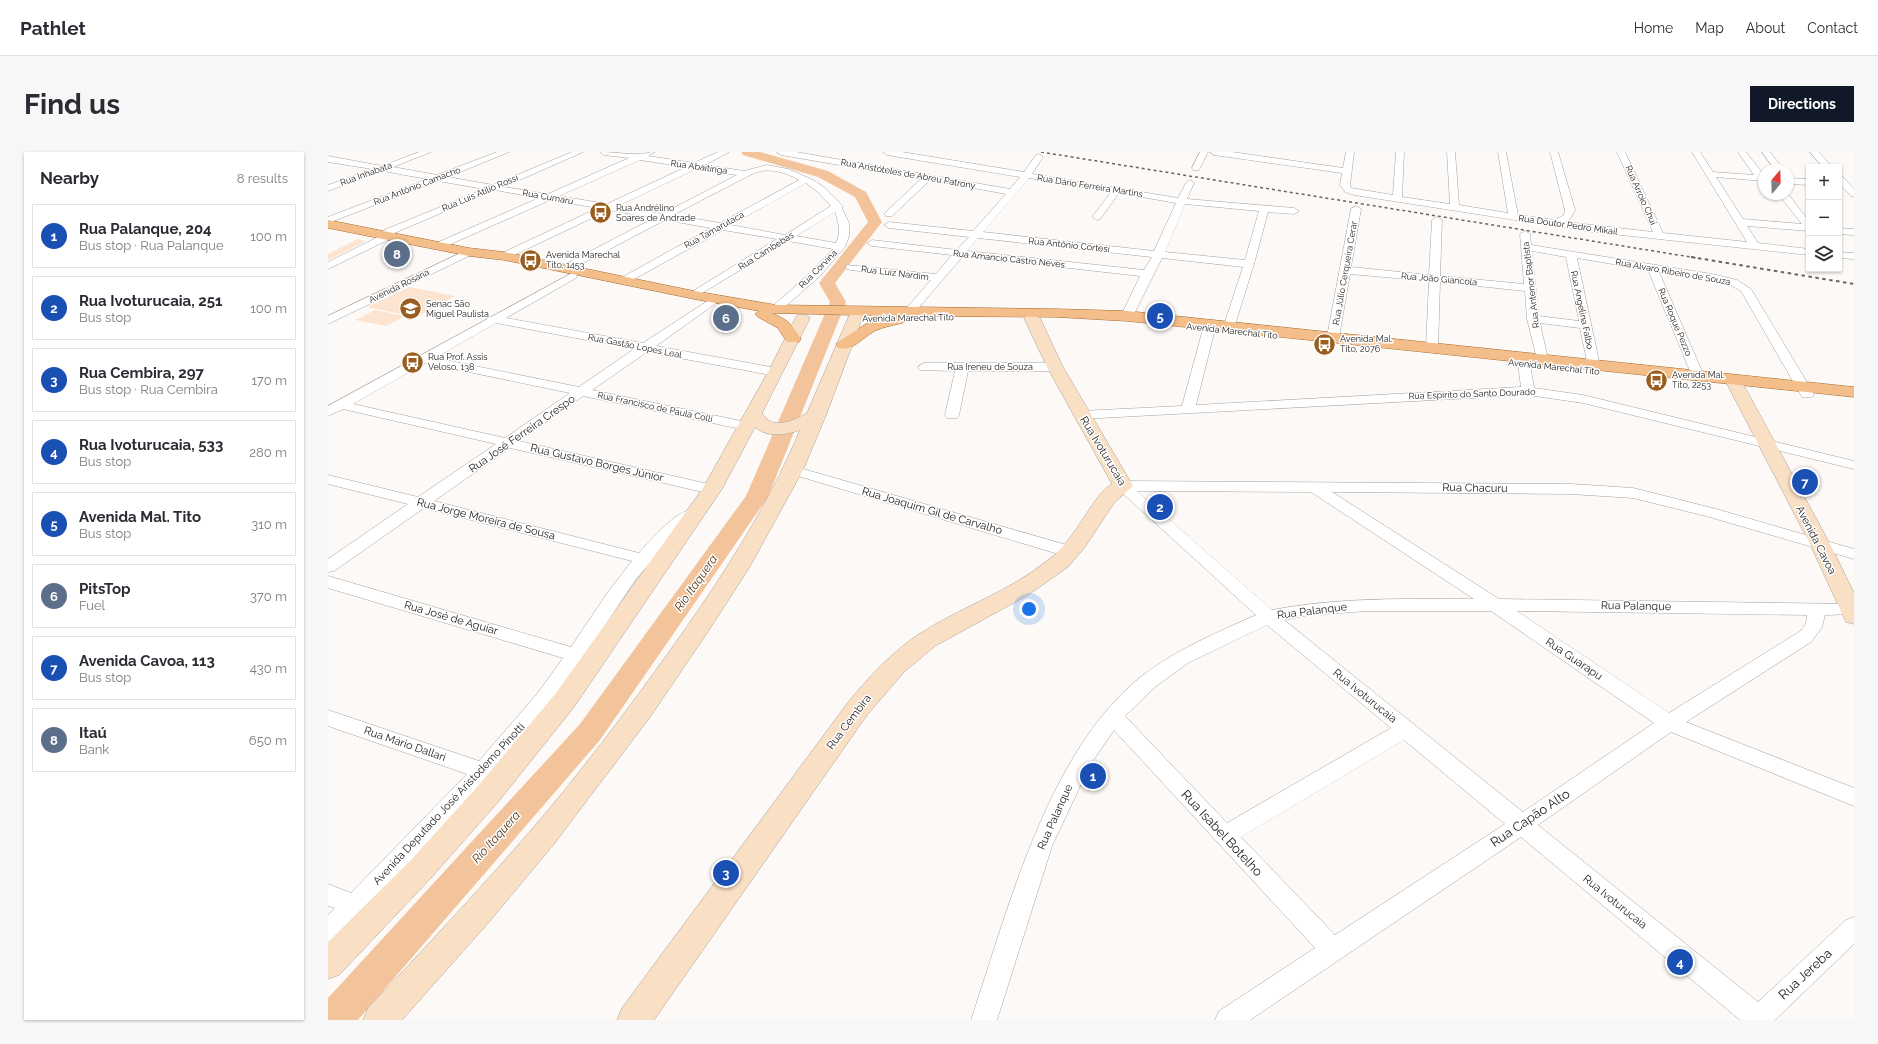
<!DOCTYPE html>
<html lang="en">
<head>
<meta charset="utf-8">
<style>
  body { margin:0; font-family:Raleway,sans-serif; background:#f7f7f7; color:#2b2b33 }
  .controls { position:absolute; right:12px; top:12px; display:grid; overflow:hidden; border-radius:0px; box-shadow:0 1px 3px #0004 }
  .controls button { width:36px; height:36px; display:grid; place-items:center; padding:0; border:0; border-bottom:1px solid #e1e1e2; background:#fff; color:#2b2b33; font:20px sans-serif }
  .compass { position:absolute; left:1430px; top:12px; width:36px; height:36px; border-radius:50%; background:#fff; box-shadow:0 1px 3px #0004; rotate:19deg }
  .you { position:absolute; left:701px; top:457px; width:14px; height:14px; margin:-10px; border:3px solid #fff; border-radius:50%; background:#1a73e8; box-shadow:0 0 0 6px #1a73e833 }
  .badge { display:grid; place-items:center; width:26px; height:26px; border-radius:50%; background:#111827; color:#fff; font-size:13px; font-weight:700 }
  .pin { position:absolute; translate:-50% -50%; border:2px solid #fff; box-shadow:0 1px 4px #0006 }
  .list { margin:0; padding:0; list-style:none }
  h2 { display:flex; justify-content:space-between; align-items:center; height:52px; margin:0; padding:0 16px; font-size:17px }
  h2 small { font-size:13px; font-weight:400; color:#7c7c81 }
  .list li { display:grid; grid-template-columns:26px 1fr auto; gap:12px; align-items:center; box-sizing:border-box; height:64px; margin:0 8px 8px; padding:0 8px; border:1px solid #e1e1e2; border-radius:0px }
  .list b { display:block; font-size:15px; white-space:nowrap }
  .list p { margin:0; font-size:13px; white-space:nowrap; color:#7c7c81 }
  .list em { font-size:13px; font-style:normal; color:#7c7c81 }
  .icon { flex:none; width:22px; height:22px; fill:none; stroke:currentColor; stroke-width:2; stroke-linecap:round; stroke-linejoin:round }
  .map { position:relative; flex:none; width:1526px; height:868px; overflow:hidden; border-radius:0px }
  header { display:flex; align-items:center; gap:24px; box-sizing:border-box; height:56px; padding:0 20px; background:#fff; border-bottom:1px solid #e1e1e2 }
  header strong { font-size:19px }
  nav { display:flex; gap:22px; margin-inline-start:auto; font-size:14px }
  .intro { display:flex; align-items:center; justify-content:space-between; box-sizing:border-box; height:96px; padding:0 24px }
  h1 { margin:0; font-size:28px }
  .button { padding:10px 18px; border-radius:0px; background:#111827; color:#fff; font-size:14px; font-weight:700 }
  main { display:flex; gap:24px; padding:0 24px }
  aside { flex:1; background:#fff; border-radius:0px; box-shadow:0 1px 3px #0004 }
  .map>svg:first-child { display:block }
  .green { fill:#fce4d0 }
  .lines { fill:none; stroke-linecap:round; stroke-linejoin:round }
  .river { fill:#f3c49b; fill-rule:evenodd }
  .street-casing { stroke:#a6a29f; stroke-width:1 }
  .secondary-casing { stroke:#a6a29f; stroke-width:1 }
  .primary-casing { stroke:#a56b31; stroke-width:1 }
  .street { fill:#fff; fill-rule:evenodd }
  .secondary { fill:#f9dfc4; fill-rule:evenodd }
  .primary { fill:#f3be89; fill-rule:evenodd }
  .rail-far1 { stroke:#666462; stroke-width:1.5; stroke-dasharray:3 3; stroke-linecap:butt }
  .rail { stroke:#666462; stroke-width:2; stroke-dasharray:3.5 3.5; stroke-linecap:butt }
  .labels { text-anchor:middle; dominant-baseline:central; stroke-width:3; stroke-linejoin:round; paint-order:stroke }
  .far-street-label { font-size:9px; fill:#242221; stroke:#fff }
  .far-poi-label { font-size:9px; fill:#242221; stroke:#fff; text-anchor:start }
  .street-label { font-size:11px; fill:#242221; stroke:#fff }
  .water-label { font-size:12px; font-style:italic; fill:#533314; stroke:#fff }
  .near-street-label { font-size:13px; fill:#242221; stroke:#fff }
</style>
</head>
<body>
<header>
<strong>Pathlet</strong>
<nav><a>Home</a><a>Map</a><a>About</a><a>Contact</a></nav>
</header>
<div class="intro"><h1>Find us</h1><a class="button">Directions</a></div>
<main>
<aside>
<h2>Nearby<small>8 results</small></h2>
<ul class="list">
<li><span class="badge" style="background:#1a4fb4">1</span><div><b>Rua Palanque, 204</b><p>Bus stop · Rua Palanque</p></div><em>100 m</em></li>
<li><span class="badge" style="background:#1a4fb4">2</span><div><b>Rua Ivoturucaia, 251</b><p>Bus stop</p></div><em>100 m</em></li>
<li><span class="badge" style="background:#1a4fb4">3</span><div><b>Rua Cembira, 297</b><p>Bus stop · Rua Cembira</p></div><em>170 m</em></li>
<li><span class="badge" style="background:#1a4fb4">4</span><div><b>Rua Ivoturucaia, 533</b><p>Bus stop</p></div><em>280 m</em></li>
<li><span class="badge" style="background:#1a4fb4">5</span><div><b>Avenida Mal. Tito</b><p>Bus stop</p></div><em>310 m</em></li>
<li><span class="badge" style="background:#5c6f8a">6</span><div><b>PitsTop</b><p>Fuel</p></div><em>370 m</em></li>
<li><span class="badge" style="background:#1a4fb4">7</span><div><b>Avenida Cavoa, 113</b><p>Bus stop</p></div><em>430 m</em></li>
<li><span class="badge" style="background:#5c6f8a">8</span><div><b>Itaú</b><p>Bank</p></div><em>650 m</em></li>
</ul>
</aside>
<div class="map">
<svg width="1526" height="868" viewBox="0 0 1526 868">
  <rect width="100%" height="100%" fill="#fdf9f6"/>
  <path class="green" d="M 30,87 L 38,89 L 0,108 L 0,102 Z
    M 81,135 L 127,144 L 88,165 L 39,155 Z
    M 47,158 L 77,164 L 58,174 L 27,168 Z"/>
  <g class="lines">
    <path class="river" d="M 413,0 L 432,0 L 500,19 L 538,40 L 554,70 L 507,131 L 518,150 L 440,345 L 272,588 L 30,868 L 0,868 L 0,846 L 252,572 L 418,344 L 502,150 L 491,131 L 540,70 L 527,45 L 490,25 L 415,3 Z"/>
    <defs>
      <path id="street" d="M 91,0 L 103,0 L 65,15 L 109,23 L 169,0 L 181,0 L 120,25 L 165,33 L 244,0 L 255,0 L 176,35 L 220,42 L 301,6 L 276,3 L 272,0 C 284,0 296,2 308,2 C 314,3 321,0 327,0 L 320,4 L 366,11 L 390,0 L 401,0 L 377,13 L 416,19 L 439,13 L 460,17 L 485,28 L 497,36 L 515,54 L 514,56 L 521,71 L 521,84 L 517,95 L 491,125 L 452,159 L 444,159 L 442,157 L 444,155 L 483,120 L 505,97 L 460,89 L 366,146 L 360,143 L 362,141 L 449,87 L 395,78 L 299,131 L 291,131 L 290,129 L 291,127 L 383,76 L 337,68 L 240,119 L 232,119 L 231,117 L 232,115 L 326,66 L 281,58 L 180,106 L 172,106 L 171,104 L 172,102 L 270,56 L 222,48 L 114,96 L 106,96 L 105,94 L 106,92 L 211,46 L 167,38 L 64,82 L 64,86 L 0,117 L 0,110 L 50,85 L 48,83 L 49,81 L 156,37 L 110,29 L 0,71 L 0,65 L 99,27 L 55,19 L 0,39 L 0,33 L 44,17 L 0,10 L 0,4 L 54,14 ZM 312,8 L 358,15 L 279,52 L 231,44 ZM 368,17 L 409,23 L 334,62 L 290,54 ZM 433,19 C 446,17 459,21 471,28 L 392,71 L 345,63 L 424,22 ZM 478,31 L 490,40 L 503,54 L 457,83 L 403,73 ZM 507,60 C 511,71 513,80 508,91 L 468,84 Z
        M 449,0 L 468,0 L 682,37 L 692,25 L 559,3 L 555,0 L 574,0 L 696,20 L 708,3 L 711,2 L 715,5 L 704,22 L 850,46 L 858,31 L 862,28 L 866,31 L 859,47 L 966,56 L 971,59 L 966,62 L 940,60 L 926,112 L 906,176 L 898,176 L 896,173 L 915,115 L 834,106 L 805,164 L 799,167 L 793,164 L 812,124 L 635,104 L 586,161 L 582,162 L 576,159 L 603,128 L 523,118 L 519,117 L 518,115 L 519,113 L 608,122 L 624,103 L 544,94 L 539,91 L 544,88 L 629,98 L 641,85 L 561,76 L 556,73 L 561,70 L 645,79 L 678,42 L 602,28 L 564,64 L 558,64 L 556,62 L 558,60 L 593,27 L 453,3 ZM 701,26 L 783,40 L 764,65 L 769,68 L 772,67 L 791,41 L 848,51 L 826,99 L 655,80 ZM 857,52 L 931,59 L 917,108 L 837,100 ZM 650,86 L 824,105 L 816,118 L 639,99 Z
        M 872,0 L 880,0 L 871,18 L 865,18 L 864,16 Z
        M 882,0 L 904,0 L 1015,16 L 1018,0 L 1026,0 L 1022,33 L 1023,36 L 1065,43 L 1068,0 L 1076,0 L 1074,45 L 1122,52 L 1119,0 L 1127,0 L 1131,53 L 1180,61 L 1170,0 L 1178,0 L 1190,63 L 1227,68 L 1236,63 L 1237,58 L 1222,0 L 1230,0 L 1247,58 L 1243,66 L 1238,70 L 1325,80 L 1289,0 L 1297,0 L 1335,81 L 1419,90 L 1364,0 L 1372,0 L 1385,20 L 1426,23 L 1410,0 L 1418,0 L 1436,23 L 1436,29 L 1388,25 L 1415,67 L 1474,72 L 1450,42 L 1460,42 L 1481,69 L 1481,79 L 1419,74 L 1430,91 L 1481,97 L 1481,103 L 1265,80 L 1026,43 L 1017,40 L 1012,33 L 1014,21 L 886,3 Z
        M 1434,0 L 1442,0 L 1456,18 L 1447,18 Z
        M 1482,0 L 1491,0 L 1504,15 L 1495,15 Z
        M 1511,23 L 1514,24 L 1526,37 L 1526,45 L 1523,44 L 1511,31 Z
        M 1460,26 L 1481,27 L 1481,33 L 1460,32 Z
        M 1028,54 L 1033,57 L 1023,115 L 1101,123 L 1104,68 L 1109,65 L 1114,68 L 1112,124 L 1196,132 L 1192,82 L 1197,79 L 1202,82 L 1203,93 L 1384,122 L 1409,128 L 1423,137 L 1486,242 L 1484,245 L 1474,245 L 1413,139 L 1401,132 L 1384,128 L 1331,120 L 1376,224 L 1370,228 L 1364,224 L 1320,118 L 1249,106 L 1272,214 L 1270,217 L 1262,217 L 1260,214 L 1252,176 L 1212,171 L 1220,208 L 1218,211 L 1210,211 L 1199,167 L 1197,139 L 1112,130 L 1110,196 L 1104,200 L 1098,196 L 1101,129 L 1022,122 L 1011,185 L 1009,188 L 1001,188 L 999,185 L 1023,57 ZM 1204,99 L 1238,105 L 1251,169 L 1211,164 Z
        M 1511,76 L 1526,77 L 1526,83 L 1511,82 Z
        M 141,97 L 146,100 L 145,102 L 0,172 L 0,164 Z
        M 1511,100 L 1526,101 L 1526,107 L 1511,106 Z
        M 244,121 L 248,122 L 249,124 L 248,126 L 178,166 L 315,191 L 387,144 L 391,145 L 393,147 L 391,149 L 328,194 L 448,216 L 454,220 L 448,224 L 319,200 L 264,238 L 418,270 L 423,271 L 425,274 L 423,277 L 418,278 L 255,244 L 191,289 L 389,334 L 392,337 L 389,340 L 384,342 L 182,296 L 106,349 L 311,401 C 323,388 352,353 369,358 L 372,361 L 340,390 L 307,428 L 238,532 L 172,614 L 92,702 L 8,787 L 0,790 L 0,763 L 7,756 L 0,754 L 0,732 L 23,741 L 139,622 L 0,574 L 0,558 L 151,609 L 209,542 L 235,506 L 0,436 L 0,424 L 243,495 L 280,440 L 304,409 L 96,356 L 6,419 L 0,420 L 0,407 L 80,352 L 0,332 L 0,323 L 90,345 L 168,292 L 15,257 L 0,264 L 0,254 ZM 168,171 L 306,197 L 251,235 L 107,206 ZM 97,211 L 242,241 L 177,286 L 25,252 Z
        M 881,173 L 887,177 L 868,253 L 1193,235 L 1190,212 L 1196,208 L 1202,212 L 1206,236 L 1255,243 L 1526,309 L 1526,317 L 1255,251 L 1200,243 L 753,267 L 748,266 L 746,263 L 748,260 L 753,259 L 854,254 L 875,177 Z
        M 596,211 L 727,211 L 733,215 L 727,219 L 640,219 L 631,263 L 629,266 L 619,266 L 617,263 L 627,219 L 592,218 L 590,215 Z
        M 465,314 L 749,396 L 751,400 L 749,404 L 743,405 L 737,404 L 460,321 L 458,318 L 460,315 Z
        M 795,329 L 1243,332 L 1305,336 L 1388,357 L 1526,397 L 1526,407 L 1378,364 L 1305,346 L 1243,342 L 1004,340 L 1171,447 L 1526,452 L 1526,462 L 1497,463 L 1494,475 L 1483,490 L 1358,570 L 1526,636 L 1526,654 L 1343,580 L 1210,673 L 1430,850 L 1518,768 L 1526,765 L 1526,792 L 1447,868 L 1412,868 L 1193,685 L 922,868 L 887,868 L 891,859 L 987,796 L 786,578 L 762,613 L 724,694 L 669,868 L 643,868 C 680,758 720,598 814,524 C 849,497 888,481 928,463 L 790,337 L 787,334 L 790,331 ZM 809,339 L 983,340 L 1146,447 C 1078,447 1011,445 944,458 ZM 1041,459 L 1163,459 L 1326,571 L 1195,660 L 956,468 L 981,463 ZM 1189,459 L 1479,463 C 1479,471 1477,475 1471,480 L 1341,561 ZM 939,473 L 1063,576 L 899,671 L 797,564 L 827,535 L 860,511 ZM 1076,588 L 1177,672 L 1007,783 L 913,685 Z"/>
      <path id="secondary" d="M 530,155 L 535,156 L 537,159 L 498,263 L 475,318 L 421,416 L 379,481 L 322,565 L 226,692 L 161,770 L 74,868 L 35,868 L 40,856 C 96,797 152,737 205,676 C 253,620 298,560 341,500 C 391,430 439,357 472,278 C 458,283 439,286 427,275 L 394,337 L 246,555 L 170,650 L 102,727 L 11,823 L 0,827 L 0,790 L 82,709 L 150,634 L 228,541 L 375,336 L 440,220 L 469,163 L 479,163 L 482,166 L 434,261 C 444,279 465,269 479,261 L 523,159 L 525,156 Z
        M 704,161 L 709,163 L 712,166 L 735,215 L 805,334 L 786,351 L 757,395 L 740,415 L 700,443 L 607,494 L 576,520 L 539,563 L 326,868 L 289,868 L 294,856 L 521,549 C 542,524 564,500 591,482 C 633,455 681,440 720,408 C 735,397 745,382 755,367 C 764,354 771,340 784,332 L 719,215 L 696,166 L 699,163 Z
        M 1405,223 L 1411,224 L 1413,228 L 1502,392 L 1526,441 L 1526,472 L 1518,470 L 1515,464 L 1482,392 L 1397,228 L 1399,224 Z"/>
      <path id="primary" d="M 0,68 L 141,96 L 176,100 L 366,139 L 448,153 L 728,157 L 799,159 L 1526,235 L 1526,245 L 799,169 L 728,165 L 578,164 L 580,167 L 577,170 C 568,173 558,174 549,178 C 536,183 526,200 510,196 L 508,193 L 510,190 L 538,172 L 566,164 L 444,161 C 461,169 463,171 473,187 L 471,190 L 459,190 L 450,176 L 430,165 L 427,162 L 431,159 L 366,147 L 176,108 L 141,104 L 0,76 Z"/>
    </defs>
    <use href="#street" class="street-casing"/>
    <use href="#secondary" class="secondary-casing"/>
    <use href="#primary" class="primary-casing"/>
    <use href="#street" class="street"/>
    <use href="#secondary" class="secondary"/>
    <use href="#primary" class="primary"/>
    <path class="rail-far1" d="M 713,0 L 1369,106"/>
    <path class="rail" d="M 1363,105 L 1526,132"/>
  </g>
  <defs>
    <symbol id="bus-disc" viewBox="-11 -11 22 22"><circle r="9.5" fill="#995d1f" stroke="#fff"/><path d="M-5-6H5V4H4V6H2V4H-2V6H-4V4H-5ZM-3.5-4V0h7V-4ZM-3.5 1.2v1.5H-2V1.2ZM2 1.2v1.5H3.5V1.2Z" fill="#fff"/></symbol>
    <symbol id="school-disc" viewBox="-11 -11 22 22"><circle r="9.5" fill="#995d1f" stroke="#fff"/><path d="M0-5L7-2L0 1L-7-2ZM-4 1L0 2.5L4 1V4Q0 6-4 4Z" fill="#fff"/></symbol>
  </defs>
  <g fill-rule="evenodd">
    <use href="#bus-disc" x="260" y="48" width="25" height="25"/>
    <use href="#bus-disc" x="190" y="96" width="25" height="25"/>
    <use href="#school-disc" x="70" y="144" width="25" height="25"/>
    <use href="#bus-disc" x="984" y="180" width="25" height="25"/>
    <use href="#bus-disc" x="72" y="198" width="25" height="25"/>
    <use href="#bus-disc" x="1316" y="216" width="25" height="25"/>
  </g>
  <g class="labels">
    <g class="far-street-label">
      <text transform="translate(371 15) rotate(8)">Rua Abaitinga</text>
      <text transform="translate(38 22) rotate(-20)">Rua Inhabata</text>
      <text transform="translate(580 22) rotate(10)">Rua Aristóteles de Abreu Patrony</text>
      <text transform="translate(89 34) rotate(-21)">Rua Antônio Camacho</text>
      <text transform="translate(762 34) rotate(9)">Rua Dário Ferreira Martins</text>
      <text transform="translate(152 41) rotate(-23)">Rua Luis Atílio Rossi</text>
      <text transform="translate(1313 43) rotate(66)">Rua Arroio Chui</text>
      <text transform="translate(220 45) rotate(10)">Rua Cumaru</text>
      <text transform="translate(1240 73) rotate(8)">Rua Doutor Pedro Mikail</text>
      <text transform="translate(386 78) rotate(-29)">Rua Tamarutaca</text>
      <text transform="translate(741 93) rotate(6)">Rua Antônio Cortesi</text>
      <text transform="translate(438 99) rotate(-32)">Rua Cambebas</text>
      <text transform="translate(681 107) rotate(6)">Rua Amancio Castro Neves</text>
      <text transform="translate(490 117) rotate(-45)">Rua Corvina</text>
      <text transform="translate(1345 120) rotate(10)">Rua Alvaro Ribeiro de Souza</text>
      <text transform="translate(567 121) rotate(7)">Rua Luiz Nardim</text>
      <text transform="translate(1017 121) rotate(-80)">Rua Júlio Cerqueira Cerar</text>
      <text transform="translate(1111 127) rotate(5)">Rua João Giancola</text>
      <text transform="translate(1203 133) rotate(-97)">Rua Antenor Baptista</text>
      <text transform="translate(71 134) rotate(-26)">Avenida Rosária</text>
      <text transform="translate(1254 158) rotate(78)">Rua Angelina Falbo</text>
      <text transform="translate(580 166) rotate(-1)">Avenida Marechal Tito</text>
      <text transform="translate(1347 170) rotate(67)">Rua Roque Pezzo</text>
      <text transform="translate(904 179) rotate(6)">Avenida Marechal Tito</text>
      <text transform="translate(307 194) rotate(11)">Rua Gastão Lopes Leal</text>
      <text x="662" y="215">Rua Ireneu de Souza</text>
      <text transform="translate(1226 215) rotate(6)">Avenida Marechal Tito</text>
      <text transform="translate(1144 242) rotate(-2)">Rua Espírito do Santo Dourado</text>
      <text transform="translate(327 255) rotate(12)">Rua Francisco de Paula Colli</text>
    </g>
    <g class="far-poi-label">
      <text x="288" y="56">Rua Andrélino<tspan x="288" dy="10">Soares de Andrade</tspan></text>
      <text x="218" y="103">Avenida Marechal<tspan x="218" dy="10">Tito, 1453</tspan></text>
      <text x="98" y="152">Senac São<tspan x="98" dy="10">Miguel Paulista</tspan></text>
      <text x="1012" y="187">Avenida Mal.<tspan x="1012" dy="10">Tito, 2076</tspan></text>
      <text x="100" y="205">Rua Prof. Assis<tspan x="100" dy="10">Veloso, 138</tspan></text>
      <text x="1344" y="223">Avenida Mal.<tspan x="1344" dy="10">Tito, 2253</tspan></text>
    </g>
    <g class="street-label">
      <text transform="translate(194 282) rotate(-35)">Rua José Ferreira Crespo</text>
      <text transform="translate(775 299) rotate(59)">Rua Ivoturucaia</text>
      <text transform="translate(269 311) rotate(13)">Rua Gustavo Borges Júnior</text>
      <text transform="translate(1147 336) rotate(1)">Rua Chacuru</text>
      <text transform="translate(604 359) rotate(16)">Rua Joaquim Gil de Carvalho</text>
      <text transform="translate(158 367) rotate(14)">Rua Jorge Moreira de Sousa</text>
      <text transform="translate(1488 388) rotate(63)">Avenida Cavoa</text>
      <text transform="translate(1308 454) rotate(1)">Rua Palanque</text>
      <text transform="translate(984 459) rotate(-7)">Rua Palanque</text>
      <text transform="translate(123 466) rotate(16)">Rua José de Aguiar</text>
      <text transform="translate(1246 507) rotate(34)">Rua Guarapu</text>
      <text transform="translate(1037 544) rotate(39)">Rua Ivoturucaia</text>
      <text transform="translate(521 570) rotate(-53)">Rua Cembira</text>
      <text transform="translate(77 592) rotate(19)">Rua Mário Dallari</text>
      <text transform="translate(121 652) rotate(-47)">Avenida Deputado José Aristodemo Pinotti</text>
      <text transform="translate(727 665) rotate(-66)">Rua Palanque</text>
      <text transform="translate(1287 750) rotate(39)">Rua Ivoturucaia</text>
    </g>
    <g class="water-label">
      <text transform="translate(368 431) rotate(-55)">Rio Itaquera</text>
      <text transform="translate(168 685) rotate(-48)">Rio Itaquera</text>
    </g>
    <g class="near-street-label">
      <text transform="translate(1202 666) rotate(-34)">Rua Capão Alto</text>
      <text transform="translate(894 681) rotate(47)">Rua Isabel Botelho</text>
      <text transform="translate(1477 822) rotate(-43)">Rua Jereba</text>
    </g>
  </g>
</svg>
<div class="controls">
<button>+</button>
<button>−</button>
<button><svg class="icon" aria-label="layers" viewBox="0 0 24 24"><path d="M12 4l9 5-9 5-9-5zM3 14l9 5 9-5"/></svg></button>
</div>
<svg class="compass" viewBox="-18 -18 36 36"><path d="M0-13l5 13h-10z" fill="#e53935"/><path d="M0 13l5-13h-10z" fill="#7c7c81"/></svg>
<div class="you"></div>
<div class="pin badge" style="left:765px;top:624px;background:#1a4fb4">1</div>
<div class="pin badge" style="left:832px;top:355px;background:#1a4fb4">2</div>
<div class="pin badge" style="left:398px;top:721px;background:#1a4fb4">3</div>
<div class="pin badge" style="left:1352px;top:810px;background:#1a4fb4">4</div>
<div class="pin badge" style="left:832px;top:164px;background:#1a4fb4">5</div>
<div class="pin badge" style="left:398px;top:166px;background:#5c6f8a">6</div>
<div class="pin badge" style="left:1477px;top:330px;background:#1a4fb4">7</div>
<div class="pin badge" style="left:69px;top:102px;background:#5c6f8a">8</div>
</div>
</main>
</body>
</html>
